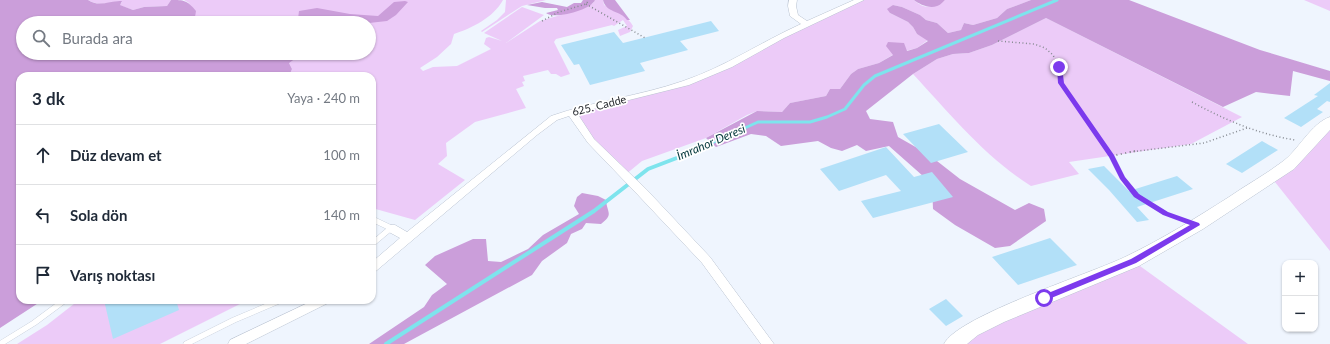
<!DOCTYPE html>
<html lang="tr">
<head>
<meta charset="utf-8">
<style>
  body { margin:0; font-family:Lato,sans-serif; background:#f6f6f7; color:#1f2937 }
  .controls { position:absolute; right:12px; bottom:12px; display:grid; overflow:hidden; border-radius:8px; box-shadow:0 1px 3px #0004 }
  .controls button { width:36px; height:36px; display:grid; place-items:center; padding:0; border:0; border-bottom:1px solid #e0e1e3; background:#fff; color:#1f2937; font:20px sans-serif }
  .stop { position:absolute; width:12px; height:12px; margin:-9px; border:3px solid #7c3aed; border-radius:50%; background:#fff }
  .stop.end { background:#7c3aed; border-color:#fff; box-shadow:0 1px 4px #0008 }
  .list { margin:0; padding:0; list-style:none }
  h2 { display:flex; justify-content:space-between; align-items:center; height:52px; margin:0; padding:0 16px; font-size:17px }
  h2 small { font-size:13px; font-weight:400; color:#747a83 }
  .list li { display:grid; grid-template-columns:26px 1fr auto; gap:12px; align-items:center; box-sizing:border-box; height:60px; padding:0 16px; border-top:1px solid #e0e1e3 }
  .list b { display:block; font-size:15px; white-space:nowrap }
  .list em { font-size:13px; font-style:normal; color:#747a83 }
  .icon { flex:none; width:22px; height:22px; fill:none; stroke:currentColor; stroke-width:2; stroke-linecap:round; stroke-linejoin:round }
  .map { position:relative; flex:none; width:1330px; height:344px; overflow:hidden }
  .search { position:absolute; background:#fff; box-shadow:0 1px 3px #0004; left:16px; top:16px; width:360px; height:44px; display:flex; align-items:center; gap:10px; box-sizing:border-box; padding:0 14px; border-radius:22px; color:#747a83; font-size:15px }
  .panel { position:absolute; background:#fff; box-shadow:0 1px 3px #0004; left:16px; top:72px; width:360px; height:232px; border-radius:12px }
  .map>svg:first-child { display:block }
  .green { fill:#eccbf8 }
  .forest { fill:#cb9eda }
  .lines { fill:none; stroke-linecap:round; stroke-linejoin:round }
  .stream-far1 { stroke:#7ee4ed; stroke-width:3 }
  .stream { stroke:#7ee4ed; stroke-width:4 }
  .building { fill:#b2e0f8 }
  .lane-casing { stroke:#bac3d1; stroke-width:6 }
  .street-casing { stroke:#bac3d1; stroke-width:1 }
  .secondary-casing { stroke:#bac3d1; stroke-width:1 }
  .path-far1 { stroke:#868a91; stroke-width:1.5; stroke-dasharray:1 2.5; stroke-linecap:butt }
  .path { stroke:#868a91; stroke-width:2; stroke-dasharray:1 3.5; stroke-linecap:butt }
  .lane { stroke:#fff; stroke-width:5.5 }
  .street { fill:#fff; fill-rule:evenodd }
  .secondary { fill:#fff; fill-rule:evenodd }
  .route { fill:#7c3aed }
  .labels { text-anchor:middle; dominant-baseline:central; stroke-width:3.5; stroke-linejoin:round; paint-order:stroke }
  .street-label { font-size:11px; fill:#26292e; stroke:#fff }
  .water-label { font-size:12px; font-style:italic; fill:#03373b; stroke:#fff }
</style>
</head>
<body>
<div class="map">
<svg width="1330" height="344" viewBox="0 0 1330 344">
  <rect width="100%" height="100%" fill="#eff5fe"/>
  <path class="green" d="M 88,0 L 171,0 L 167,6 L 144,7 L 133,10 L 119,5 L 122,2 C 110,0 101,8 88,0 Z
    M 184,0 L 503,0 C 493,18 472,28 454,34 L 451,44 L 437,57 L 420,68 L 423,71 L 433,67 L 457,66 L 491,49 L 484,44 L 486,38 L 489,37 L 502,41 L 484,33 L 522,7 L 544,15 L 506,43 L 540,21 L 578,10 L 593,3 L 595,0 L 603,0 L 604,5 C 614,10 628,16 633,26 L 630,32 L 620,36 L 618,30 L 627,26 L 623,20 L 614,26 L 612,25 L 556,39 L 554,42 L 570,74 L 561,77 L 556,74 L 551,74 L 548,70 L 523,76 L 525,81 L 522,82 L 524,86 L 516,89 L 526,108 L 475,122 L 446,143 L 447,156 L 438,164 L 465,180 L 415,220 L 372,208 L 372,76 L 289,76 L 292,69 L 289,63 L 289,53 L 369,53 L 369,23 L 226,23 L 225,17 L 195,17 L 189,3 Z
    M 506,0 L 546,0 L 522,6 L 482,32 L 481,31 L 497,20 L 505,12 Z
    M 860,0 L 914,0 C 924,10 935,8 945,0 L 1031,0 L 1007,9 L 997,18 L 973,25 L 964,23 L 961,30 L 948,33 L 937,23 L 926,20 L 920,15 L 902,7 L 893,5 L 890,13 L 908,22 L 913,27 L 917,34 L 928,40 L 917,48 L 894,54 L 879,63 L 858,69 L 851,74 L 840,89 L 830,89 L 826,96 L 790,103 L 782,112 L 757,111 L 747,115 L 706,138 L 642,161 L 625,175 L 606,157 L 571,112 L 686,83 Z
    M 1304,0 L 1330,0 L 1330,11 Z
    M 1046,18 L 1242,117 L 1191,144 L 1069,162 L 1079,174 L 1031,186 C 985,157 950,114 913,74 L 937,59 L 953,54 L 969,53 L 992,45 Z
    M 1330,122 L 1330,251 L 1271,177 Z
    M 1133,261 L 1248,344 L 953,344 Z
    M 79,300 L 248,300 L 160,344 L 17,344 L 47,325 Z"/>
  <path class="forest" d="M 0,0 L 88,0 C 100,8 110,0 122,1 L 120,5 L 133,10 L 144,7 L 167,6 L 171,0 C 184,0 187,0 196,11 L 195,17 L 225,17 L 226,23 L 23,23 L 23,53 L 244,53 L 243,55 L 245,57 L 255,53 L 289,53 L 296,58 L 289,63 L 292,69 L 289,76 L 20,76 L 20,300 L 43,300 L 0,328 Z
    M 583,0 L 595,0 C 591,10 554,20 546,13 L 558,10 L 557,8 L 545,8 L 527,5 L 542,2 L 567,7 L 574,3 L 581,3 Z
    M 603,0 L 615,0 L 630,20 L 627,20 C 620,10 606,13 603,0 Z
    M 914,0 L 945,0 C 943,2 939,6 937,6 C 929,9 919,4 914,0 Z
    M 1031,0 L 1129,0 L 1260,50 L 1330,71 L 1330,81 L 1293,71 L 1290,96 L 1256,92 L 1223,107 L 1046,18 L 992,45 L 969,53 L 953,54 L 937,59 L 913,74 L 866,111 L 870,119 L 893,122 L 898,137 L 928,154 L 960,179 L 1015,210 L 1029,203 L 1044,209 L 1046,221 L 1010,246 L 995,248 L 955,225 L 933,209 L 932,184 L 889,146 L 866,151 L 857,145 L 842,151 L 831,148 L 818,141 L 781,146 L 766,136 L 751,134 L 716,147 L 706,138 L 757,111 L 782,112 L 790,103 L 826,96 L 830,89 L 840,89 L 851,74 L 858,69 L 879,63 L 893,55 L 886,46 L 888,42 L 904,43 L 907,51 L 917,48 L 928,41 L 917,34 L 913,27 L 908,22 L 890,13 L 887,9 L 893,5 L 902,7 L 920,15 L 926,20 L 937,23 L 948,33 L 961,30 L 964,23 L 973,25 L 997,18 L 1007,9 Z
    M 405,1 L 408,2 L 396,15 L 387,21 L 369,23 L 304,23 L 298,19 L 299,11 L 317,8 L 350,14 L 378,16 L 394,2 Z
    M 582,193 L 598,196 L 606,200 C 607,213 614,214 601,224 L 586,223 L 582,229 L 571,234 L 567,243 L 542,261 L 532,275 L 404,344 L 369,344 L 424,307 L 432,295 L 447,284 L 425,265 L 435,256 L 473,239 L 486,239 L 488,261 L 501,262 L 528,249 L 543,235 L 579,214 L 574,206 L 577,197 Z"/>
  <g class="lines">
    <path class="stream-far1" d="M 692,152 L 758,122 L 810,122 L 827,117 L 845,109 L 864,85 L 875,76 L 1057,0"/>
    <path class="stream" d="M 386,344 L 594,211 L 648,169 L 695,151"/>
  </g>
  <path class="building" d="M 711,21 L 719,31 L 680,41 L 688,50 L 640,63 L 645,71 L 590,85 L 579,64 L 574,65 L 561,45 L 614,32 L 623,43 Z
    M 1330,83 L 1330,102 L 1327,101 L 1317,109 L 1323,112 L 1301,127 L 1284,118 L 1318,96 L 1314,95 Z
    M 939,124 L 968,152 L 931,163 L 903,134 Z
    M 1262,141 L 1278,150 L 1242,173 L 1226,164 Z
    M 886,147 L 914,177 L 932,172 L 953,197 L 873,218 L 861,201 L 901,191 L 886,175 L 839,191 L 820,169 Z
    M 1104,166 L 1129,191 L 1177,176 L 1193,189 L 1137,207 L 1149,220 L 1137,222 L 1109,190 L 1088,169 Z
    M 1050,238 L 1077,265 L 1018,285 L 992,257 Z
    M 946,299 L 963,316 L 946,326 L 929,309 Z
    M 104,300 L 176,300 L 179,310 L 113,339 Z"/>
  <g class="lines">
    <defs>
      <path id="lane" d="M 372,219 L 391,228 L 372,244
        M 0,344 L 34,323 L 65,300
        M 186,344 L 234,320 L 281,300"/>
      <path id="street" d="M 789,0 L 797,0 L 796,6 L 798,15 L 807,21 L 854,0 L 864,0 L 784,38 L 732,67 L 689,85 L 577,113 L 594,139 L 646,189 L 710,257 L 774,344 L 761,344 L 702,263 L 638,195 L 588,143 L 569,116 L 557,120 L 537,135 L 376,271 L 372,272 L 372,262 L 400,238 L 387,231 L 386,228 L 387,225 L 395,225 L 407,232 L 551,116 C 594,101 640,96 683,81 C 725,67 761,42 801,24 L 790,16 L 788,6 Z
        M 314,300 L 330,300 L 328,303 L 246,344 L 228,344 L 230,340 Z"/>
      <path id="secondary" d="M 1330,117 L 1330,130 L 1294,169 L 1203,229 L 1139,266 L 1004,322 L 978,335 L 967,344 L 944,344 C 957,316 1093,273 1127,256 C 1162,239 1196,218 1229,197 C 1246,185 1265,175 1282,162 C 1298,151 1311,123 1330,117 Z"/>
    </defs>
    <use href="#lane" class="lane-casing"/>
    <use href="#street" class="street-casing"/>
    <use href="#secondary" class="secondary-casing"/>
    <path class="path-far1" d="M 586,4 L 645,38
      M 542,21 L 559,12 L 586,4 L 589,0
      M 998,41 L 1034,44 L 1045,48 L 1053,55 L 1059,67 L 1061,83 L 1108,152
      M 1192,102 C 1225,120 1258,134 1295,140
      M 1130,152 L 1204,143 L 1247,128"/>
    <path class="path" d="M 1108,151 C 1114,159 1117,169 1123,178 C 1136,198 1159,211 1181,219
      M 1112,156 L 1135,151"/>
    <use href="#lane" class="lane"/>
    <use href="#street" class="street"/>
    <use href="#secondary" class="secondary"/>
  </g>
  <path class="route" d="M 1059,65 L 1062,67 L 1064,83 L 1114,155 L 1125,177 L 1139,194 L 1168,212 L 1199,223 L 1200,225 L 1136,263 L 1044,301 L 1041,300 L 1041,296 L 1131,259 L 1190,225 L 1163,215 L 1134,197 L 1120,179 L 1109,157 L 1058,83 L 1057,67 Z"/>
  <g class="labels">
    <g class="street-label">
      <text transform="translate(599 105) rotate(-14)">625. Cadde</text>
    </g>
    <g class="water-label">
      <text transform="translate(711 142) rotate(-23)">İmrahor Deresi</text>
    </g>
  </g>
</svg>
<div class="controls">
<button>+</button>
<button>−</button>
</div>
<div class="stop" style="left:1044px;top:298px"></div>
<div class="stop end" style="left:1059px;top:67px"></div>
<div class="search"><svg class="icon" aria-label="search" viewBox="0 0 24 24"><circle cx="10" cy="10" r="6"/><path d="M15 15l6 6"/></svg>Burada ara</div>
<section class="panel">
<h2>3 dk<small>Yaya · 240 m</small></h2>
<ul class="list">
<li><svg class="icon" aria-label="ahead" viewBox="0 0 24 24"><path d="M12 20V5M6 11l6-6 6 6"/></svg><div><b>Düz devam et</b></div><em>100 m</em></li>
<li><svg class="icon" aria-label="left" viewBox="0 0 24 24"><path d="M17 20v-9H6M10 6l-5 5 5 5"/></svg><div><b>Sola dön</b></div><em>140 m</em></li>
<li><svg class="icon" aria-label="arrive" viewBox="0 0 24 24"><path d="M6 21V4h12l-3 4 3 4H6"/></svg><div><b>Varış noktası</b></div></li>
</ul>
</section>
</div>
</body>
</html>
